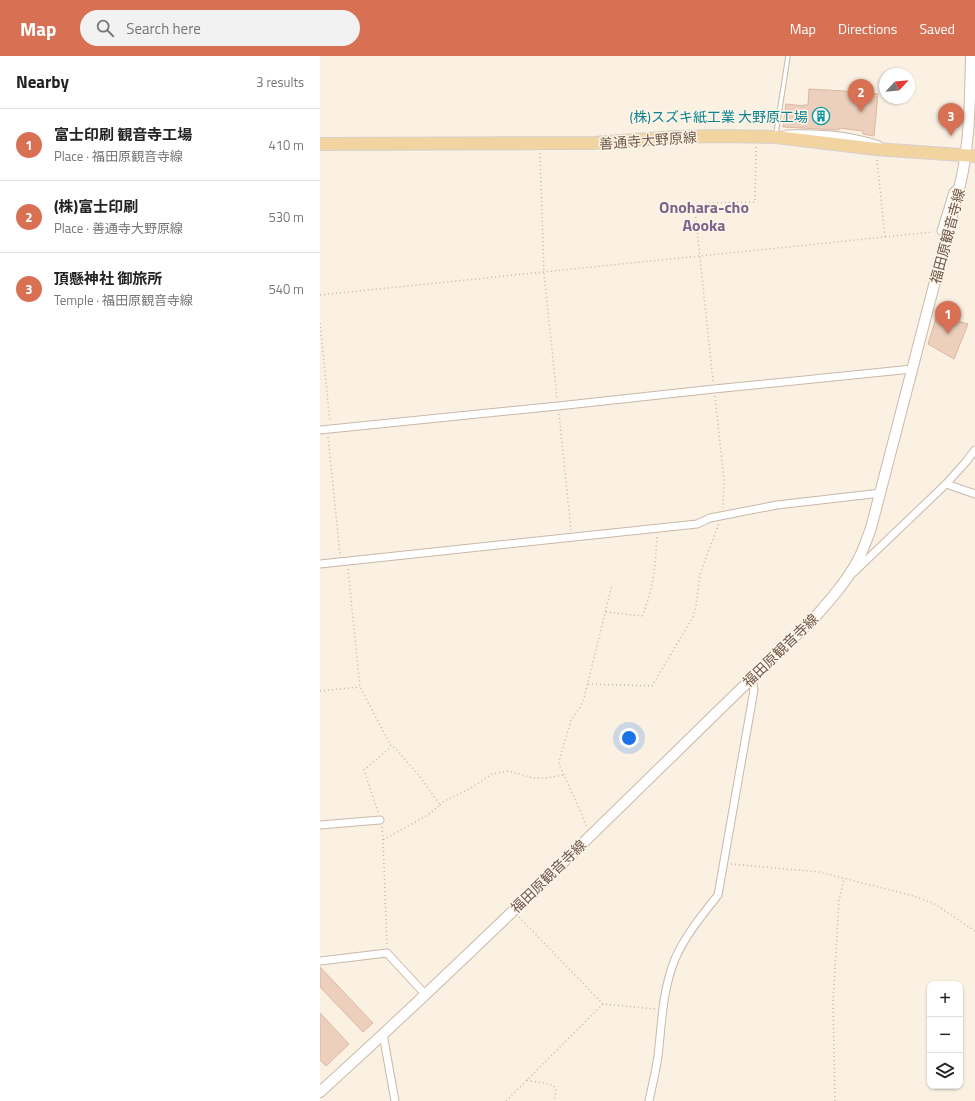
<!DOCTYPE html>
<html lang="en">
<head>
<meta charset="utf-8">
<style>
  body { margin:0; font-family:"Titillium Web","Noto Sans JP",sans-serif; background:#f2f2f2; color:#222 }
  .controls { position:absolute; right:12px; bottom:12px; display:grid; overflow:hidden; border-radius:8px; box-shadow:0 1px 3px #0004 }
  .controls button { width:36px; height:36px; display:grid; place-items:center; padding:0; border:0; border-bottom:1px solid #e0e0e0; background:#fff; color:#222; font:20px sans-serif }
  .compass { position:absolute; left:559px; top:12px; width:36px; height:36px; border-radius:50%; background:#fff; box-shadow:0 1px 3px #0004; rotate:64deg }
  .you { position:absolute; left:309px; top:682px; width:14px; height:14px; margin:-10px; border:3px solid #fff; border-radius:50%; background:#1a73e8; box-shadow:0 0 0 6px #1a73e833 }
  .badge { display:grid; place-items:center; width:26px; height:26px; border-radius:50%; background:#d87153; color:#fff; font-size:13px; font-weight:700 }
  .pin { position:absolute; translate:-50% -33px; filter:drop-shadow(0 1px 2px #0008) }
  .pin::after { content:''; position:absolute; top:21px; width:14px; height:12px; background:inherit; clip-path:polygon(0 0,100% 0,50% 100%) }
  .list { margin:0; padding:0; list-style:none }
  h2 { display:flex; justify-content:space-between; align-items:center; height:52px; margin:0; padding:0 16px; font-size:17px }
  h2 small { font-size:13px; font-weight:400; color:#767676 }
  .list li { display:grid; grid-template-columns:26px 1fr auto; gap:12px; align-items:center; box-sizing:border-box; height:72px; padding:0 16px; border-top:1px solid #e0e0e0 }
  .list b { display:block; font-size:15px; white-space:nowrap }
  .list p { margin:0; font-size:13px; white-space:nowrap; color:#767676 }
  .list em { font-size:13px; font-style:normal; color:#767676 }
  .icon { flex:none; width:22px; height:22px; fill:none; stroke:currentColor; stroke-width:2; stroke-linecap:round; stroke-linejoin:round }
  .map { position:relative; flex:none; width:655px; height:1045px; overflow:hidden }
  header { display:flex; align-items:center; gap:24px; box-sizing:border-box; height:56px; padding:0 20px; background:#d87153; color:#fff }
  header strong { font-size:19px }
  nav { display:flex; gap:22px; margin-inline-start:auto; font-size:14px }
  .search { width:280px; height:36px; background:#f2f2f2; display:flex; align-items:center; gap:10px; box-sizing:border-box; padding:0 14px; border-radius:22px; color:#767676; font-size:15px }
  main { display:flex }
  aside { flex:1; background:#fff }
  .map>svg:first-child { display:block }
  .building { fill:#ecd0bd; stroke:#ddb79f }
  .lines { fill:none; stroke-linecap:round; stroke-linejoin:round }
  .service-casing { stroke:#c9b8aa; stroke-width:5.5 }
  .minor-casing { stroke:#c9b8aa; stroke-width:9 }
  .secondary-casing { stroke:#ccb9a9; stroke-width:12 }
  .primary-casing { stroke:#d7d0cd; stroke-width:14 }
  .path { stroke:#d0b3a1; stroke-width:1.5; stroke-dasharray:1 3; stroke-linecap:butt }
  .service { stroke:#fff; stroke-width:3.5 }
  .minor { stroke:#fff; stroke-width:7 }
  .secondary { stroke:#fff; stroke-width:10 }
  .primary { stroke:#f2d4a1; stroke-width:12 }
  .labels { text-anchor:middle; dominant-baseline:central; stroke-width:3; stroke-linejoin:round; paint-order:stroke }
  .culture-label { font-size:14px; fill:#0d838f; stroke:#fdf5e8; text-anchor:end }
  .street-label { font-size:14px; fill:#6f584b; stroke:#fdf5e8 }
  .quarter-label { font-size:16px; font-weight:bold; fill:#7e648c; stroke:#fdf5e8 }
</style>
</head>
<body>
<header>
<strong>Map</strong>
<div class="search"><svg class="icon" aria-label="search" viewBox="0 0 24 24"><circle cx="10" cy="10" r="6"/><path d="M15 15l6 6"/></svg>Search here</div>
<nav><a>Map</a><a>Directions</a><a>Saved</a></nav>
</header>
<main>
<aside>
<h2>Nearby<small>3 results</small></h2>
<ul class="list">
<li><span class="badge">1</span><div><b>富士印刷 観音寺工場</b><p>Place · 福田原観音寺線</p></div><em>410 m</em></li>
<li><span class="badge">2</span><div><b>(株)富士印刷</b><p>Place · 善通寺大野原線</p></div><em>530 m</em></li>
<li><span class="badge">3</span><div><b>頂懸神社 御旅所</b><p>Temple · 福田原観音寺線</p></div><em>540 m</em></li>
</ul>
</aside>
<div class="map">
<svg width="655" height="1045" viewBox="0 0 655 1045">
  <rect width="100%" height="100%" fill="#faf1e3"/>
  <path class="building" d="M 489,33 L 524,35 L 558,38 L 554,80 L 543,78 L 543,75 L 519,72 L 519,74 L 463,71 L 466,48 L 484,50 L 484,49 L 488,49 Z
    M 617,259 L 648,268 L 634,303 L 608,288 Z
    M 0,911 L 53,967 L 43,976 L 0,931 Z
    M 0,957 L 29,988 L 6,1010 L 0,1004 Z"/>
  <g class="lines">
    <defs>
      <path id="service" d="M 456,78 L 468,0"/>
      <path id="minor" d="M 467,78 C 499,77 530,79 559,89
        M 621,175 L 633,136 L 640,129
        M 0,374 L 238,350 L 394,333 L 592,313
        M 626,428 L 655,438
        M 0,508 L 377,468 L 390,462 L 457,449 L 561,437
        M 534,516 L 626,428 L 645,407 L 655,394
        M 0,769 L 60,764
        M 0,905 L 67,897 L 105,938
        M 63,978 L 75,1045
        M 329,1045 C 332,1030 336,1015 338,1000 C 342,966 342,936 355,903 C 365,880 382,859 398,839 L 434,634 L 432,621"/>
      <path id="secondary" d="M 0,1036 C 170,882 331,719 496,560 C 511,543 526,526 537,506 C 543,495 547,483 551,472 L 640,129 C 650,87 650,43 651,0"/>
      <path id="primary" d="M 0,88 L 274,87 L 355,81 L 400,80 L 456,81 L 556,93 L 655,100"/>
    </defs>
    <use href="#service" class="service-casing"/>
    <use href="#minor" class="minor-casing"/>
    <use href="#secondary" class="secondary-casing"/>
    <use href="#primary" class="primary-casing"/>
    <path class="path" d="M 220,97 L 224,217 L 237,342
      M 557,104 L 565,181
      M 0,239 L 613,176
      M 0,267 L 10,366
      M 393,325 L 375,154 L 386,147 L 435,146 L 436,91
      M 395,340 L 404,424 L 403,452
      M 239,358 L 251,474
      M 8,381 L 20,498
      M 28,513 L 40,631 L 71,690 L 75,692 L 101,722 L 120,749 L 108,759 L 63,784
      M 286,556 L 322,560 C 334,532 335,510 337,480
      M 268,628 L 332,630 L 373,561 L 376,550 L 380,518 L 399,467
      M 0,635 L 40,631
      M 120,749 L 124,745 L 151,732 L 172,718 L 188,715 L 214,722 L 226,722 L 244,719
      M 58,756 L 44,714 L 71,691
      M 266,770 L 263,761 L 240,710 L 239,705 L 251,664 L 261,650 L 264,642 L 292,529
      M 62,771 L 63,784 L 67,889
      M 411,808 L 499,816 L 590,839 L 613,847 L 655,875
      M 199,861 L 283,948 L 336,953
      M 207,1024 L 233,1029 L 236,1033 L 234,1045
      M 186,1045 L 283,948
      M 515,1045 L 513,945 L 519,845 L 524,822"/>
    <use href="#service" class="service"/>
    <use href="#minor" class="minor"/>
    <use href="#secondary" class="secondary"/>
    <use href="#primary" class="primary"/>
  </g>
  <defs>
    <symbol id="building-ring" viewBox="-11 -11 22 22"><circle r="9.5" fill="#fdf5e8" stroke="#0f9aa8" stroke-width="1.5"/><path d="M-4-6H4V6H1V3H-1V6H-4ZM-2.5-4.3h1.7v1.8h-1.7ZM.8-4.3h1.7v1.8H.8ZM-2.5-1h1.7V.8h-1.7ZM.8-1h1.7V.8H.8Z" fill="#0f9aa8"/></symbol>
  </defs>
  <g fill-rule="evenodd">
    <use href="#building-ring" x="491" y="50" width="20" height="20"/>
  </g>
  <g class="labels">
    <g class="culture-label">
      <text x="488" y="60">(株)スズキ紙工業 大野原工場</text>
    </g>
    <g class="street-label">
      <text transform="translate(328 84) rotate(-4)">善通寺大野原線</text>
      <text transform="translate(627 180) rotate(-75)">福田原観音寺線</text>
      <text transform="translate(460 594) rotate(-44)">福田原観音寺線</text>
      <text transform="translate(228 820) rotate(-44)">福田原観音寺線</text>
    </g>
    <g class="quarter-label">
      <text x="384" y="151">Onohara-cho<tspan x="384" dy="18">Aooka</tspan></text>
    </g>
  </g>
</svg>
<div class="controls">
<button>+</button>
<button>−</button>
<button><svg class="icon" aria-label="layers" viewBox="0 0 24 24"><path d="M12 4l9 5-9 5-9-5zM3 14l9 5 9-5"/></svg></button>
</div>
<svg class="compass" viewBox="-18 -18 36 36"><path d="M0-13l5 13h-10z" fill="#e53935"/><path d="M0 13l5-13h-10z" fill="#767676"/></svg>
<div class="you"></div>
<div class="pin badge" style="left:628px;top:278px">1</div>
<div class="pin badge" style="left:541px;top:56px">2</div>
<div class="pin badge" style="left:631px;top:80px">3</div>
</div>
</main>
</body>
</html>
